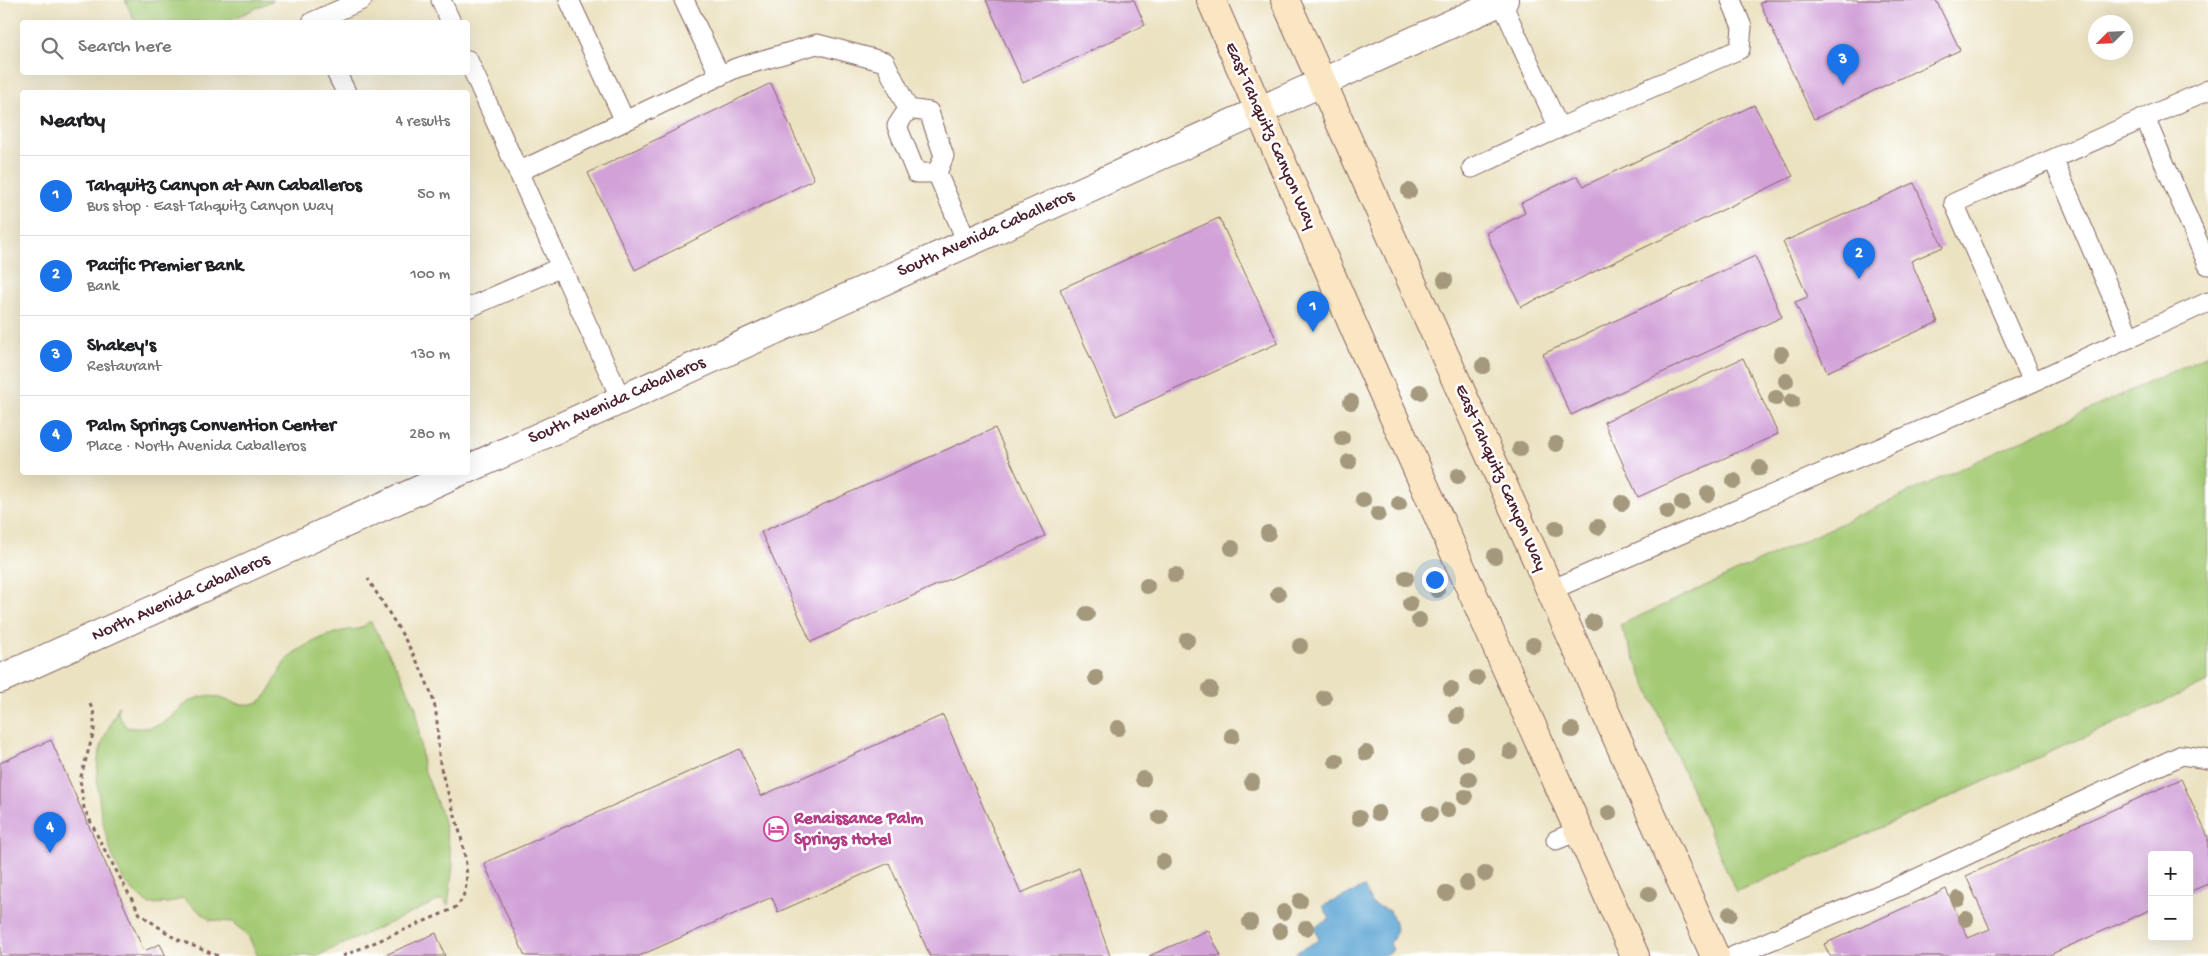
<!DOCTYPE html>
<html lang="en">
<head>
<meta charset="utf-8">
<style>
  body { margin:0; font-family:"Gochi Hand",sans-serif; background:#f2f2f2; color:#202124 }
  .controls { position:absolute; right:15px; bottom:15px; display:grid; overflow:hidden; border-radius:5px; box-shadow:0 5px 20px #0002 }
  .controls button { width:45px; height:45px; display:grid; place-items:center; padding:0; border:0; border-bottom:1px solid #e0e0e0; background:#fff; color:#202124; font:25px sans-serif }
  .compass { position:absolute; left:2088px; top:15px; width:45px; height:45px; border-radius:50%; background:#fff; box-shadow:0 5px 20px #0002; rotate:246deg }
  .you { position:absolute; left:1434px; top:579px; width:18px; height:18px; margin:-12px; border:4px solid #fff; border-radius:50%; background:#1a73e8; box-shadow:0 0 0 8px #1a73e833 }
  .badge { display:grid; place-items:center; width:32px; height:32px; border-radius:50%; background:#1a73e8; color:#fff; font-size:16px; font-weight:700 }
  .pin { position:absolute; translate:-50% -41px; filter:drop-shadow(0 1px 2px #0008) }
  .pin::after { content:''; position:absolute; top:26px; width:18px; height:15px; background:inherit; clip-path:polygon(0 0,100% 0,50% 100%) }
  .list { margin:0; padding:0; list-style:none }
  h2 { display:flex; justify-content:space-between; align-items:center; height:65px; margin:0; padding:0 20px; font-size:21px }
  h2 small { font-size:16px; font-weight:400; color:#757577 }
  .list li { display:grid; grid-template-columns:32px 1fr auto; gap:15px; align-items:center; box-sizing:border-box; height:80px; padding:0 20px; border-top:1px solid #e0e0e0 }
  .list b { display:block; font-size:19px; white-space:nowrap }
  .list p { margin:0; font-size:16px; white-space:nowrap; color:#757577 }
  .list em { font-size:16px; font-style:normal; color:#757577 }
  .icon { flex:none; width:28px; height:28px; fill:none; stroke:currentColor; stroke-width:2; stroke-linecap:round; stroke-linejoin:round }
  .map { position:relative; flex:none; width:2208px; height:956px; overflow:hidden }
  .search { position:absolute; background:#fff; box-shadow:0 5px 20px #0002; left:20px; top:20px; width:450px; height:55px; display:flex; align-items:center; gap:12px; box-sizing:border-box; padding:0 18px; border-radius:5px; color:#757577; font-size:19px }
  .panel { position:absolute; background:#fff; box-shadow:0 5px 20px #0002; left:20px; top:90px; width:450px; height:385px; border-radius:5px }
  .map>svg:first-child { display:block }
  .green { fill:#a4ca74; stroke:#777450 }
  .water { fill:#5ca4d3; stroke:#53627f }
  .building { fill:#d1a1d8 }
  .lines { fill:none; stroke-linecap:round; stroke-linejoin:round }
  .service-casing { stroke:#826360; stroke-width:21 }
  .tertiary-casing { stroke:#826360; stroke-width:30 }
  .secondary-casing { stroke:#826360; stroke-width:30 }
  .path { stroke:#826360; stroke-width:3; stroke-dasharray:4 4; stroke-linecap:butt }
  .service { stroke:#fff; stroke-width:19 }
  .tertiary { stroke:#fff; stroke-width:28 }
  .secondary { stroke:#fbe6c4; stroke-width:28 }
  .tree { fill:#a4987d }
  .labels { text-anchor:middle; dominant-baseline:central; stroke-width:5; stroke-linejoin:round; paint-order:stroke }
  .street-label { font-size:18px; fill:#4a1f2b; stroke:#fff }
  .hotel-label { font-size:18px; font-weight:bold; fill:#b23c85; stroke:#fff; text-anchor:start }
</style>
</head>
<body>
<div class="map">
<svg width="2208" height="956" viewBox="0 0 2208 956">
  <rect width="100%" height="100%" fill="#fff"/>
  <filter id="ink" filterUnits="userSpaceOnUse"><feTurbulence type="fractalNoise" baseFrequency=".02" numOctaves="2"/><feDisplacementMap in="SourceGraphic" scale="10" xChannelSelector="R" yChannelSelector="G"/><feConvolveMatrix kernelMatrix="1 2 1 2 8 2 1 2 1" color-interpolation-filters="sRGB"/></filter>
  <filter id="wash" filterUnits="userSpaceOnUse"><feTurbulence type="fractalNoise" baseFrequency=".0096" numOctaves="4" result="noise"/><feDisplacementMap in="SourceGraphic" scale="20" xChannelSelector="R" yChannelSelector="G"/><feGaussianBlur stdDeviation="1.12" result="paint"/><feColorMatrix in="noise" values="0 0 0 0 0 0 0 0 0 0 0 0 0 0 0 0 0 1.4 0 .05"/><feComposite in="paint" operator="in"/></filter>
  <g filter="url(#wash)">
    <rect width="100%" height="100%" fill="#ebe2c1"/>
    <path class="green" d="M 125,0 L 274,0 L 226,22 L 135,22 Z
      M 2208,355 L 2208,682 L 1736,892 L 1620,625 Z
      M 370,621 L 400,673 L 416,708 L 423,767 L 443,818 L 453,865 L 448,906 L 442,899 L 317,956 L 258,956 L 247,934 L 233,922 L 210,920 L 183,898 L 169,903 L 148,904 C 141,898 132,891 126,883 C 107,858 94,791 98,760 C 101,741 111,723 119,706 L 118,714 L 126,727 C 139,729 154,729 166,721 C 179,712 183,702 200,697 C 219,692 235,709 256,703 C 274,697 276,665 294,653 C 307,644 327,634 343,631 C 357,628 358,632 370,621 Z"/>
    <path class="water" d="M 1364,887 L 1372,904 L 1390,911 C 1396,923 1399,932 1390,943 L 1393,950 L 1384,956 L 1298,956 L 1296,952 L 1319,940 L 1314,927 L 1330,919 L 1323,906 Z"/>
    <g id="blocks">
      <path class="building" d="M 986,0 L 1134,0 L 1145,25 L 1023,83 Z
        M 1766,0 L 1936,0 L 1960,50 L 1814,119 L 1760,3 Z
        M 771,83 L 814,179 L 635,270 L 588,173 Z
        M 1754,105 L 1793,176 L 1521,307 L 1486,233 L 1525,213 L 1521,203 L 1577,176 L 1584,186 Z
        M 1914,183 L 1943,247 L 1911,261 L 1938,322 L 1827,372 L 1795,302 L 1808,297 L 1783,242 Z
        M 1219,218 L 1278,343 L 1116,416 L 1060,289 Z
        M 1755,256 L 1782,317 L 1571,415 L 1543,354 Z
        M 1743,358 L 1778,434 L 1638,497 L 1604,422 Z
        M 995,428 L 1045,536 L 811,642 L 761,532 Z
        M 943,715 L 1021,893 L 1079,868 L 1110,956 L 930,956 L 889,863 L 778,912 L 772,897 L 639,956 L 525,956 L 484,863 L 740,749 L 761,796 Z
        M 51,740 L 144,951 L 160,944 L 166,956 L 0,956 L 0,763 Z
        M 2181,779 L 2208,837 L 2208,884 L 2189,892 L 2189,855 L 2152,855 L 2152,909 L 2047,956 L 1830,956 L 1824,944 L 1946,889 L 1968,938 L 1990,929 L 1966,876 Z
        M 1208,930 L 1221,956 L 1149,956 L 1174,945 Z
        M 436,933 L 445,956 L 383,956 Z"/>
    </g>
  </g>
  <g filter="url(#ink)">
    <use href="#blocks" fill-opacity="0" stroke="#826360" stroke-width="1"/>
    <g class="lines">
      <defs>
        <path id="service" d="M 441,0 L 451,22
          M 569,0 L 625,121
          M 684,0 L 720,76
          M 1501,1 L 1559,128 L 1740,49 L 1742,27 L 1731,0
          M 312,22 L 362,0
          M 468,60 L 561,267
          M 336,72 L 346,92
          M 2145,118 L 2208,265
          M 2053,159 L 2130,338
          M 1472,168 L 1559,128
          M 518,172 L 736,68 L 817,44 L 885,62 L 908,109
          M 937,173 L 916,173 L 897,126 L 908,109 L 929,112 L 944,156 L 937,173 L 967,242
          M 468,308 L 561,267 L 621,399
          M 2033,382 L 1954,203 L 2208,90
          M 1551,590 L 2033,382 L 2208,302
          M 1556,840 L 1578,831
          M 1734,956 L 1907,883 L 2182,755 L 2208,759"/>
        <path id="tertiary" d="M 468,469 L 1504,0
          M 0,679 L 459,472"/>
        <path id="secondary" d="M 1211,0 L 1366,355 L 1635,956
          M 1285,0 L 1715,956"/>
      </defs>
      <use href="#service" class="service-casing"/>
      <use href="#tertiary" class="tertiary-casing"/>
      <use href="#secondary" class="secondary-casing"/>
      <path class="path" d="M 90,704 L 94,714 L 94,731 L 80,780 L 84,808 L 102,845 L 140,914 L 176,939 L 218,956
        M 343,956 L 453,909 C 487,886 447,799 441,768 C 436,744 440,720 432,696 C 417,654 391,617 368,579"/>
      <use href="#service" class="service"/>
      <use href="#tertiary" class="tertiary"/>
      <use href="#secondary" class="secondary"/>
    </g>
    <g class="tree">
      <circle cx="1409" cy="191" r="8"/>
      <circle cx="1445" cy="280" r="8"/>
      <circle cx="1781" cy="354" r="8"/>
      <circle cx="1483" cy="366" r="8"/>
      <circle cx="1786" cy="381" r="8"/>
      <circle cx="1420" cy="392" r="8"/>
      <circle cx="1776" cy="398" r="8"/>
      <circle cx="1792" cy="401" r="8"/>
      <circle cx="1351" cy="402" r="8"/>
      <circle cx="1342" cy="438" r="8"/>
      <circle cx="1556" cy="444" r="8"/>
      <circle cx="1520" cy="449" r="8"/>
      <circle cx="1349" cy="462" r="8"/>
      <circle cx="1760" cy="468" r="8"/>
      <circle cx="1458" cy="476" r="8"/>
      <circle cx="1734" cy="481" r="8"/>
      <circle cx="1708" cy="494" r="8"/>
      <circle cx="1363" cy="500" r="8"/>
      <circle cx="1622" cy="503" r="8"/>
      <circle cx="1682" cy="503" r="8"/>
      <circle cx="1399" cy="504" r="8"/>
      <circle cx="1667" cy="512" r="8"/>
      <circle cx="1378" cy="514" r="8"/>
      <circle cx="1598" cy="527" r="8"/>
      <circle cx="1556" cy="528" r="8"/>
      <circle cx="1268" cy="533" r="8"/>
      <circle cx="1232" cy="548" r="8"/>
      <circle cx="1495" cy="556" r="8"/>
      <circle cx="1175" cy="575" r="8"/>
      <circle cx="1406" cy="578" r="8"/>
      <circle cx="1147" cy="586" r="8"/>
      <circle cx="1437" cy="590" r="8"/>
      <circle cx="1278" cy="594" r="8"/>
      <circle cx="1410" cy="604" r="8"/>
      <circle cx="1087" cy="614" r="8"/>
      <circle cx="1419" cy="620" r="8"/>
      <circle cx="1593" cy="622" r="8"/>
      <circle cx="1187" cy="640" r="8"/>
      <circle cx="1533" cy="645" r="8"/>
      <circle cx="1300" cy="646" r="8"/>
      <circle cx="1096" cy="678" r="8"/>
      <circle cx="1477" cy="678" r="8"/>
      <circle cx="1210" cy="689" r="8"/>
      <circle cx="1451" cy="689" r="8"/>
      <circle cx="1324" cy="698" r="8"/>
      <circle cx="1457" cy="716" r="8"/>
      <circle cx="1118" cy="728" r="8"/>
      <circle cx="1572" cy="730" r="8"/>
      <circle cx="1232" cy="736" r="8"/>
      <circle cx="1510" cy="752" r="8"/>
      <circle cx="1366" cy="753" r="8"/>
      <circle cx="1465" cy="754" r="8"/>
      <circle cx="1336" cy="761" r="8"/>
      <circle cx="1143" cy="779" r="8"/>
      <circle cx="1469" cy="779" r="8"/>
      <circle cx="1252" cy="782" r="8"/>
      <circle cx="1465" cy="797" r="8"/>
      <circle cx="1448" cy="810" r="8"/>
      <circle cx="1378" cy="813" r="8"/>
      <circle cx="1609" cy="813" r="8"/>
      <circle cx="1430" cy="814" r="8"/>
      <circle cx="1160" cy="817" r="8"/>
      <circle cx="1359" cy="818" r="8"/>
      <circle cx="1163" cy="862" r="8"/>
      <circle cx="1485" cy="874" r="8"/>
      <circle cx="1467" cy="883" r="8"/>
      <circle cx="1446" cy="893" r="8"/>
      <circle cx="1649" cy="894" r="8"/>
      <circle cx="1958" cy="899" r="8"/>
      <circle cx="1300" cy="901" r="8"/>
      <circle cx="1284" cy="912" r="8"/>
      <circle cx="1730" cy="914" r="8"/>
      <circle cx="1966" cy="919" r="8"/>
      <circle cx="1250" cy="922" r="8"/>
      <circle cx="1306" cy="928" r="8"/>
      <circle cx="1280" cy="931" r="8"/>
    </g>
  </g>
  <defs>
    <symbol id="hotel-ring" viewBox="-11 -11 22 22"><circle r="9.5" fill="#fff" stroke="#d1479c" stroke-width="1.5"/><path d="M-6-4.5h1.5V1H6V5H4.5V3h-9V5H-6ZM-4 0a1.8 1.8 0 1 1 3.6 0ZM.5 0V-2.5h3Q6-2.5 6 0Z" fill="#d1479c"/></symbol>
  </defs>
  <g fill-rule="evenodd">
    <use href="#hotel-ring" x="762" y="815" width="28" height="28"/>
  </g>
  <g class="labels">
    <g class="street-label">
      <text transform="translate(1270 136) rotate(66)">East Tahquitz Canyon Way</text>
      <text transform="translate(986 234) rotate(-24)">South Avenida Caballeros</text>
      <text transform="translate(617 401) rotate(-24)">South Avenida Caballeros</text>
      <text transform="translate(1500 478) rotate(66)">East Tahquitz Canyon Way</text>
      <text transform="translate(181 598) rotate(-24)">North Avenida Caballeros</text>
    </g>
    <g class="hotel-label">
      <text x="794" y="819">Renaissance Palm<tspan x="794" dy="21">Springs Hotel</tspan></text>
    </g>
  </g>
</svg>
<div class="controls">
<button>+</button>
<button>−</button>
</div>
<svg class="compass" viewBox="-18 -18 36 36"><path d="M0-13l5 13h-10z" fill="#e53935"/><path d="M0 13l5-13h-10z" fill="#757577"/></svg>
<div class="you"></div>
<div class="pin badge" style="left:1313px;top:332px">1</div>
<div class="pin badge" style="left:1859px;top:279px">2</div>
<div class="pin badge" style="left:1843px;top:85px">3</div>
<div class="pin badge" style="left:50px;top:853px">4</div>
<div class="search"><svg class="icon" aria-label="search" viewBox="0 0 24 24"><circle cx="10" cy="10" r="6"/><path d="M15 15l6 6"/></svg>Search here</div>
<section class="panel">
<h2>Nearby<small>4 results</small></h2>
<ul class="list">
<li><span class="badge">1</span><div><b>Tahquitz Canyon at Avn Caballeros</b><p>Bus stop · East Tahquitz Canyon Way</p></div><em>50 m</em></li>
<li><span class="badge">2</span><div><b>Pacific Premier Bank</b><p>Bank</p></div><em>100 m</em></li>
<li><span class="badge">3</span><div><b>Shakey's</b><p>Restaurant</p></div><em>130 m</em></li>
<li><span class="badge">4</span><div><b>Palm Springs Convention Center</b><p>Place · North Avenida Caballeros</p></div><em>280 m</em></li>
</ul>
</section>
</div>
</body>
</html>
